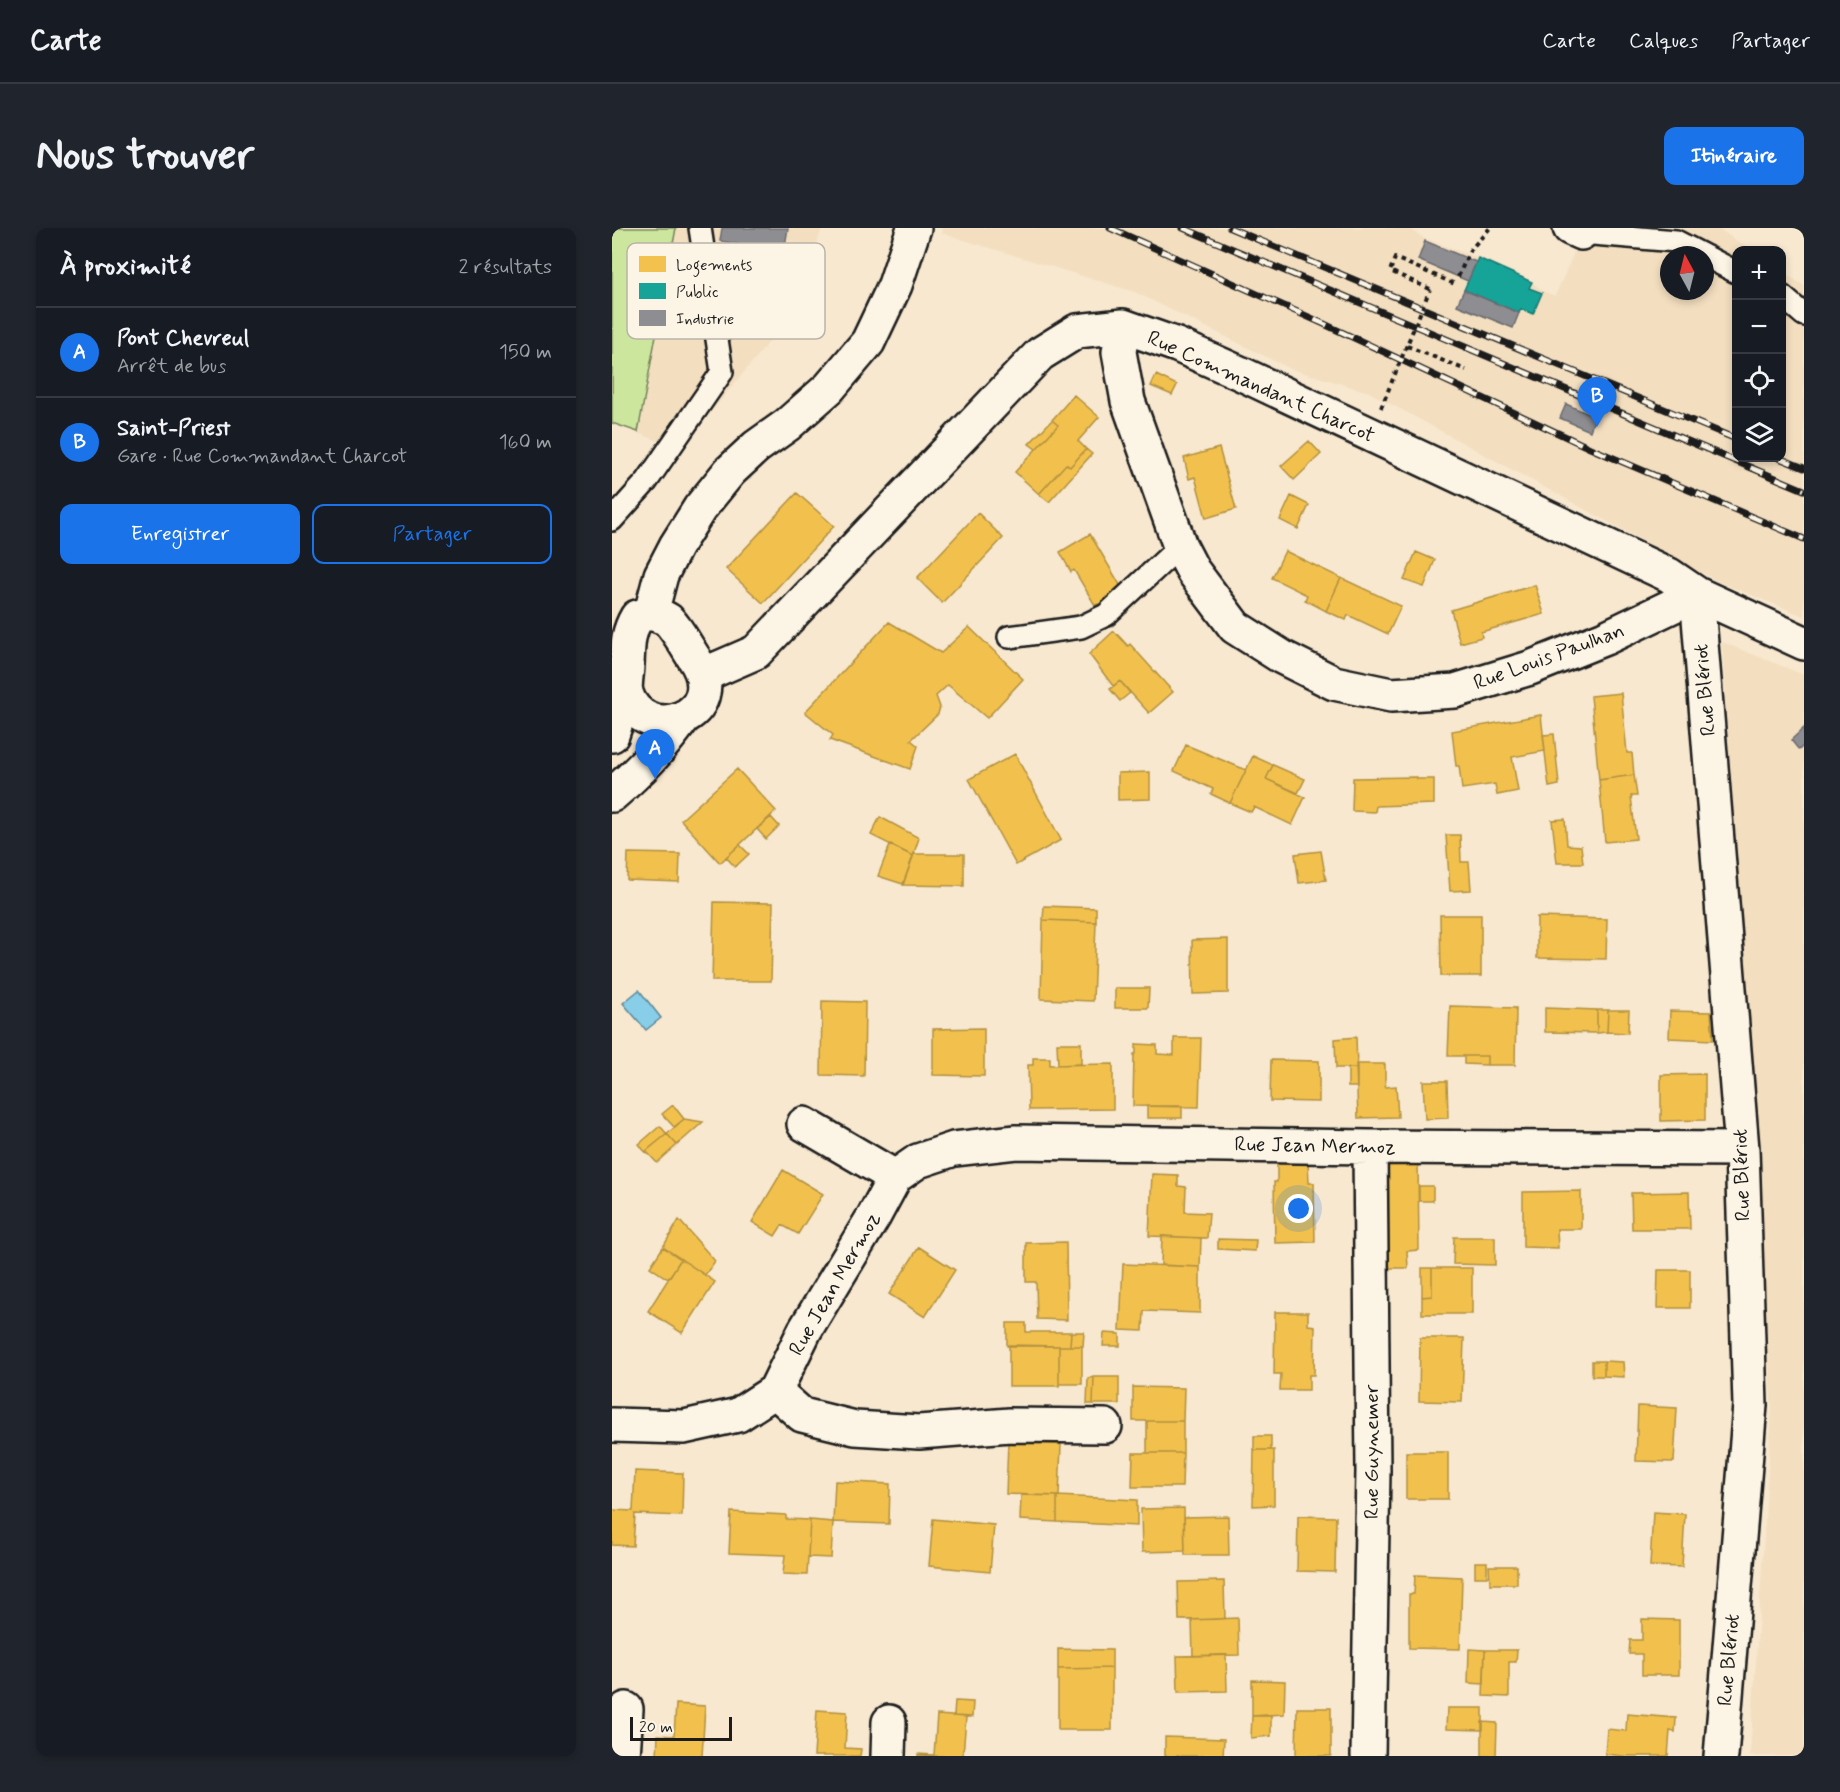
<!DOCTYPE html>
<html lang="fr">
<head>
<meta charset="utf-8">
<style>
  body { margin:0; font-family:Mynerve,sans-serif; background:#20242c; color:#f1f3f6 }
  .controls { position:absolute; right:18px; top:18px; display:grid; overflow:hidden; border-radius:12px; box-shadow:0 3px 9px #0003 }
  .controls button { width:54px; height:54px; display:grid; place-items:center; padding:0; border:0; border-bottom:2px solid #363941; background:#171b24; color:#f1f3f6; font:30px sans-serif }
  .compass { position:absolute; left:1048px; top:18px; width:54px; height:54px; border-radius:50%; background:#171b24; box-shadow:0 3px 9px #0003; rotate:353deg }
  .scale { position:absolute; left:18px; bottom:15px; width:102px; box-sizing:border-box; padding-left:6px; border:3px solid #1c1c1c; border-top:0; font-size:16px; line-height:21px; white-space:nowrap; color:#1c1c1c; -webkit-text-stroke:4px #fcf5e5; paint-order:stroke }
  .you { position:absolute; left:687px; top:981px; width:21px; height:21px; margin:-15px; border:4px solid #fff; border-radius:50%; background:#1a73e8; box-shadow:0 0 0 9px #1a73e833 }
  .badge { display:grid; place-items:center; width:39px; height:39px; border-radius:50%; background:#1a73e8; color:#fff; font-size:20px; font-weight:700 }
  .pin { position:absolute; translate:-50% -50px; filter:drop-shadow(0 2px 3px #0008) }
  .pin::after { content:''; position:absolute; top:32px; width:21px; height:18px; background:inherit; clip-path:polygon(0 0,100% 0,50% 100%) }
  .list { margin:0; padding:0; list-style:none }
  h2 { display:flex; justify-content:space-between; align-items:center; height:78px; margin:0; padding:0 24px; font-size:26px }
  h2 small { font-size:20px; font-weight:400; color:#9ea1a6 }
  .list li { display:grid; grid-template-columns:39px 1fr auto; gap:18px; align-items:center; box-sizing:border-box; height:90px; padding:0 24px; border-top:2px solid #363941 }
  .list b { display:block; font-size:22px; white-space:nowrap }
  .list p { margin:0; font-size:20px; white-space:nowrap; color:#9ea1a6 }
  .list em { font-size:20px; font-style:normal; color:#9ea1a6 }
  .actions { display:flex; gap:12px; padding:18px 24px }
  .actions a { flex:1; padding:14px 0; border:2px solid #1a73e8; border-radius:12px; text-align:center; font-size:21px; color:#1a73e8 }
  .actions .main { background:#1a73e8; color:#fff }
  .icon { flex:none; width:33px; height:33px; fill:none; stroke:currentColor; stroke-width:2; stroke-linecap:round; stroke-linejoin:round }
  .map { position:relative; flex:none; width:1192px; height:1528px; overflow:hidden; border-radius:12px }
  header { display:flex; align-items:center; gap:36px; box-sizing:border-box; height:84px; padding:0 30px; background:#171b24; border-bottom:2px solid #363941 }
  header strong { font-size:28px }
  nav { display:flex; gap:33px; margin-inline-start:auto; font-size:21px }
  .intro { display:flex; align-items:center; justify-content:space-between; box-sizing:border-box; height:144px; padding:0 36px }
  h1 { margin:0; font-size:42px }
  .button { padding:15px 27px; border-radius:12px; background:#1a73e8; color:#fff; font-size:21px; font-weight:700 }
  main { display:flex; gap:36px; padding:0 36px }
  aside { flex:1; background:#171b24; border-radius:12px; box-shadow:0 3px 9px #0003 }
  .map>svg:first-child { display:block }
  .built { fill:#f3debf; fill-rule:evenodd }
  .green { fill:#cce79d; stroke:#74825c; stroke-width:1.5 }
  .water { fill:#88cee9; stroke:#5d8797; stroke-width:1.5 }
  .homes { fill:#f2c14e; stroke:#b2903f; stroke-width:1.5 }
  .public { fill:#17a398; stroke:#187a73; stroke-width:1.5 }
  .industry { fill:#8d8d92; stroke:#6b6b6f; stroke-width:1.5 }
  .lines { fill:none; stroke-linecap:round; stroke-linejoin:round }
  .service-casing { stroke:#1c1c1c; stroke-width:26 }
  .minor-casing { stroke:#1c1c1c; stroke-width:38 }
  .tertiary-casing { stroke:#1c1c1c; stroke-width:38 }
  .path { stroke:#1c1c1c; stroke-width:4; stroke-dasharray:4.5 4.5; stroke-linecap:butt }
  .service { stroke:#fcf5e5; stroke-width:21 }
  .minor { stroke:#fcf5e5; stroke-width:33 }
  .tertiary { stroke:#fcf5e5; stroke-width:33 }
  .rail-casing { stroke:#1c1c1c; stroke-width:7 }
  .rail { stroke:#fcf5e5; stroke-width:4.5; stroke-dasharray:14; stroke-linecap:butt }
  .path-bridge { stroke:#1c1c1c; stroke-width:4; stroke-dasharray:4.5 4.5; stroke-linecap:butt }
  .labels { text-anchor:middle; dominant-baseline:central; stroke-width:6; stroke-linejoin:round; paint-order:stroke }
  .street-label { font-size:21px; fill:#1c1c1c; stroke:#fcf5e5 }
  .key { fill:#fcf5e5; stroke:#b9b4a9; stroke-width:1.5 }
  .key-label { font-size:16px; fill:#1c1c1c }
</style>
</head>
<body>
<header>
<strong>Carte</strong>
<nav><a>Carte</a><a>Calques</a><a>Partager</a></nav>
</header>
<div class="intro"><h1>Nous trouver</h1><a class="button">Itinéraire</a></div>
<main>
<aside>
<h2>À proximité<small>2 résultats</small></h2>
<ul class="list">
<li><span class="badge">A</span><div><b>Pont Chevreul</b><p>Arrêt de bus</p></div><em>150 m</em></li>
<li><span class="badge">B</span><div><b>Saint-Priest</b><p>Gare · Rue Commandant Charcot</p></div><em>160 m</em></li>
</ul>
<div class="actions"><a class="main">Enregistrer</a><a>Partager</a></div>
</aside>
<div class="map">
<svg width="1192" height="1528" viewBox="0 0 1192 1528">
  <rect width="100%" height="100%" fill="#f7e8cf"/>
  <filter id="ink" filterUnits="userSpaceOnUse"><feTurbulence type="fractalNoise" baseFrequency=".0167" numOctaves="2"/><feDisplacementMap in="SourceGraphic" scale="12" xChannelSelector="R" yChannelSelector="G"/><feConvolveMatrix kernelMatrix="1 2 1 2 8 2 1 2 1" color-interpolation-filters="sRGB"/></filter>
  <g filter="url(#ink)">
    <path class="built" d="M 0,0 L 210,0 L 181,85 L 68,221 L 0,195 Z
      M 330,0 L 797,0 L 811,10 L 866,30 L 920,54 L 931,63 L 943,68 L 973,0 L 1105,0 L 1139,22 L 1124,22 L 1124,230 L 1170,230 L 1170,43 L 1192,58 L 1192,388 L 1107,354 L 757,164 L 679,141 L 523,64 L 329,5 ZM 1057,27 L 1093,27 L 1093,63 L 1057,63 Z
      M 1110,414 L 1192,447 L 1192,1528 L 1138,1528 L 1160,1183 Z"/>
    <path class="green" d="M 0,0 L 64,0 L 26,204 L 0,195 Z"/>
    <path class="water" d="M 27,762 L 49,790 L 34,802 L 11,775 Z"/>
    <path class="homes" d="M 544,147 L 565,157 L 560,167 L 539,158 Z
      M 462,167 L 487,189 L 466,213 L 474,221 L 458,239 L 454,236 L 427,266 L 403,244 L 446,197 L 440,192 Z
      M 440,192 L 446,197 L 424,221 L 417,216 Z
      M 697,213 L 709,226 L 682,252 L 669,238 Z
      M 607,220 L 624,281 L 594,290 L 583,249 L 577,251 L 572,230 Z
      M 474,221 L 480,226 L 437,274 L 427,266 L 454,236 L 458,239 Z
      M 185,265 L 222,298 L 151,375 L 114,341 Z
      M 679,268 L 697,277 L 686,301 L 668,292 Z
      M 366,285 L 391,310 L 330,375 L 305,350 Z
      M 478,306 L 511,362 L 509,365 L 488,378 L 486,376 L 483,377 L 462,342 L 459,344 L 448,324 Z
      M 673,323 L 729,350 L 714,383 L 693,372 L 695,367 L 660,350 Z
      M 804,324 L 823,332 L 812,359 L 792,352 Z
      M 729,350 L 789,378 L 776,406 L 736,387 L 734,392 L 714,383 Z
      M 923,357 L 932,386 L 869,404 L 870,409 L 848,415 L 839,382 Z
      M 277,394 L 329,425 L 357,399 L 411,451 L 375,490 L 336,457 L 324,468 L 328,479 L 326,486 L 299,512 L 306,518 L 298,541 L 218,512 L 221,507 L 193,484 Z
      M 502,403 L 516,418 L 518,416 L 561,464 L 537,485 L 508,453 L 501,458 L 477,426 Z
      M 508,453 L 518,465 L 508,473 L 498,461 Z
      M 1009,465 L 1015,525 L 1020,525 L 1022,547 L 987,552 L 979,468 Z
      M 929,487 L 933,523 L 900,529 L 906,563 L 885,567 L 883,556 L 850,561 L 847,538 L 844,538 L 840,503 Z
      M 942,506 L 947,557 L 937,559 L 931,507 Z
      M 574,517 L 634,542 L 618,575 L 599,566 L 601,561 L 562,543 Z
      M 403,526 L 449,612 L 404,637 L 357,551 Z
      M 641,528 L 661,537 L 654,551 L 693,569 L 680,597 L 642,579 L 639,584 L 618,575 Z
      M 661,537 L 693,551 L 686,565 L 654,551 Z
      M 125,541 L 164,583 L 108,635 L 69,592 Z
      M 538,544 L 538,571 L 506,572 L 506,545 Z
      M 1022,547 L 1025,568 L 1019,568 L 1024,611 L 993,614 L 987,552 Z
      M 805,549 L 805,551 L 822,551 L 822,576 L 764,578 L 763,584 L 740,583 L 741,550 Z
      M 159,589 L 167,598 L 154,611 L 145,601 Z
      M 268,589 L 307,610 L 301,628 L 259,607 Z
      M 953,591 L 955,617 L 969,618 L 971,635 L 945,635 L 940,592 Z
      M 834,607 L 848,607 L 849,634 L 857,634 L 859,662 L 838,663 Z
      M 128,617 L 137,626 L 123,639 L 114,629 Z
      M 278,617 L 301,628 L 291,656 L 266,648 Z
      M 709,623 L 714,652 L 687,655 L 683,626 Z
      M 16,625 L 68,626 L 67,654 L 15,652 Z
      M 302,626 L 352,626 L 352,658 L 291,657 Z
      M 102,674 L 161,675 L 159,753 L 100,753 Z
      M 432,678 L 484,680 L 484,694 L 431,692 Z
      M 828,687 L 869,687 L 869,748 L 829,748 Z
      M 925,689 L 995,691 L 994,731 L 925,730 Z
      M 431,692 L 484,694 L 481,773 L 429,771 Z
      M 616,711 L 616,765 L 581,766 L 580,712 Z
      M 503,760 L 537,760 L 536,780 L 503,780 Z
      M 210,773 L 253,774 L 252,848 L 209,847 Z
      M 838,778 L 904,780 L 903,837 L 875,837 L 875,828 L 836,828 Z
      M 933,780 L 985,782 L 985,805 L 933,804 Z
      M 985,782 L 996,782 L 995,804 L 985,805 Z
      M 996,782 L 1017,782 L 1016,805 L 995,804 Z
      M 1058,783 L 1099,784 L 1101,812 L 1057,810 Z
      M 372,800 L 372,848 L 321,847 L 321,801 Z
      M 744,809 L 745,840 L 724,840 L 723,811 Z
      M 562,810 L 589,810 L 587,879 L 521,878 L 522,826 L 524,826 L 524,816 L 545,817 L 545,826 L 562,827 Z
      M 445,815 L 469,815 L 469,836 L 446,837 Z
      M 852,828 L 875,828 L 875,837 L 852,836 Z
      M 421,830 L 438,830 L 438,837 L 501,836 L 501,881 L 417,882 L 416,837 L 421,837 Z
      M 659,832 L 707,833 L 707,874 L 658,873 Z
      M 744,836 L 773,836 L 773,859 L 784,858 L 786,889 L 746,890 Z
      M 736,840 L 745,840 L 745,859 L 736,859 Z
      M 1093,846 L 1093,892 L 1049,893 L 1049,847 Z
      M 811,853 L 835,853 L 836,890 L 813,891 Z
      M 61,877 L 72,891 L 62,899 L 50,886 Z
      M 535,878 L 570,878 L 570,890 L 535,890 Z
      M 72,891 L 91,894 L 65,917 L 55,906 Z
      M 48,898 L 55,906 L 33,924 L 27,916 Z
      M 55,906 L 65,917 L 45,935 L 34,923 Z
      M 781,933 L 806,933 L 807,1022 L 795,1023 L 796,1040 L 776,1040 L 775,940 Z
      M 696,934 L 697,955 L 702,955 L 703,1014 L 663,1015 L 662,954 L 665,954 L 665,935 Z
      M 171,942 L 211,966 L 186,1006 L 170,997 L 163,1008 L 140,994 Z
      M 540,946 L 566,947 L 566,958 L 574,959 L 573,984 L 597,985 L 595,1010 L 537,1008 Z
      M 807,958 L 821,958 L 821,973 L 807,973 Z
      M 969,963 L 969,1001 L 945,1001 L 946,1020 L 911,1019 L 911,964 Z
      M 1077,964 L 1078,1001 L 1020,1001 L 1019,965 Z
      M 67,992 L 103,1033 L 93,1047 L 51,1019 Z
      M 550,1008 L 589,1010 L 588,1039 L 549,1037 Z
      M 842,1009 L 883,1009 L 883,1037 L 841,1036 Z
      M 606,1011 L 644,1012 L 643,1023 L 606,1021 Z
      M 454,1014 L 455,1092 L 425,1091 L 424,1054 L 414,1054 L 414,1015 Z
      M 51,1019 L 69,1031 L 56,1051 L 38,1039 Z
      M 307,1019 L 343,1042 L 313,1089 L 277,1066 Z
      M 69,1031 L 103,1054 L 70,1105 L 36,1083 Z
      M 511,1036 L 588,1039 L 588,1085 L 532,1083 L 531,1103 L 508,1102 Z
      M 810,1040 L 820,1040 L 820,1068 L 810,1069 Z
      M 820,1040 L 860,1040 L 860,1086 L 810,1086 L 810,1069 L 820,1068 Z
      M 1046,1042 L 1078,1042 L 1078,1080 L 1045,1080 Z
      M 663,1084 L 696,1084 L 696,1097 L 703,1098 L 702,1147 L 697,1147 L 697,1162 L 668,1162 L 669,1146 L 662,1146 Z
      M 395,1095 L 414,1095 L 414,1104 L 459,1104 L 458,1118 L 395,1118 Z
      M 459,1104 L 472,1104 L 471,1118 L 458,1118 Z
      M 492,1105 L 508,1106 L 508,1118 L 491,1118 Z
      M 808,1110 L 852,1110 L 850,1174 L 807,1173 Z
      M 397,1117 L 447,1118 L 447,1158 L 397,1158 Z
      M 447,1118 L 470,1118 L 470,1156 L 447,1156 Z
      M 980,1133 L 992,1133 L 992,1148 L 980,1148 Z
      M 992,1133 L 1011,1134 L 1012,1149 L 992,1148 Z
      M 482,1149 L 481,1176 L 475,1176 L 476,1150 Z
      M 482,1149 L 507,1149 L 507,1176 L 481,1176 Z
      M 521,1159 L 572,1160 L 571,1193 L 521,1193 Z
      M 1026,1178 L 1065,1180 L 1062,1234 L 1024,1233 Z
      M 535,1193 L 571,1193 L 571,1225 L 535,1225 Z
      M 642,1208 L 659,1208 L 659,1222 L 642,1222 Z
      M 396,1214 L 449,1216 L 447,1268 L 394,1266 Z
      M 642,1222 L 662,1222 L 662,1277 L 641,1278 Z
      M 794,1224 L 836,1224 L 836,1271 L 794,1271 Z
      M 521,1225 L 571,1225 L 570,1259 L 520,1259 Z
      M 23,1243 L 71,1245 L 70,1288 L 23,1286 L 21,1318 L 0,1317 L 0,1282 L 21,1283 Z
      M 223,1253 L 278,1256 L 277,1296 L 221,1294 Z
      M 409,1267 L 445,1268 L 445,1294 L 408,1292 Z
      M 445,1268 L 525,1272 L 525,1298 L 445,1294 Z
      M 572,1280 L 573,1323 L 530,1324 L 529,1281 Z
      M 119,1284 L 174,1287 L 174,1291 L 198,1292 L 195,1347 L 171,1346 L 173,1327 L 117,1325 Z
      M 1041,1284 L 1073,1286 L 1070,1339 L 1038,1338 Z
      M 616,1288 L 617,1327 L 573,1327 L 572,1289 Z
      M 686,1288 L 724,1289 L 723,1344 L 685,1343 Z
      M 321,1291 L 382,1297 L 378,1344 L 317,1338 Z
      M 198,1292 L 221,1294 L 219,1330 L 196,1329 Z
      M 863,1334 L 875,1334 L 875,1349 L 863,1349 Z
      M 877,1338 L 905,1338 L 905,1356 L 878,1356 Z
      M 803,1347 L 850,1349 L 848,1421 L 797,1420 L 797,1366 L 802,1366 Z
      M 612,1353 L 613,1391 L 567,1392 L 566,1354 Z
      M 626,1390 L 627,1427 L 581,1428 L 580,1392 Z
      M 1030,1391 L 1067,1392 L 1067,1447 L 1030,1447 L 1030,1426 L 1017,1426 L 1018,1412 L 1030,1412 Z
      M 446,1421 L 500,1422 L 500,1440 L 446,1441 Z
      M 857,1421 L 873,1422 L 872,1456 L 856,1455 Z
      M 873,1422 L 905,1422 L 904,1434 L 897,1434 L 897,1469 L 871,1468 Z
      M 614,1427 L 615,1463 L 566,1464 L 565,1428 Z
      M 500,1440 L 500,1502 L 446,1502 L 446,1441 Z
      M 640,1452 L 673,1453 L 672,1486 L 640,1488 Z
      M 343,1473 L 361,1474 L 360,1489 L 342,1488 Z
      M 64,1476 L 93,1478 L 90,1528 L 45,1528 L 46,1507 L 62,1508 Z
      M 685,1480 L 719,1480 L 719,1528 L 684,1528 Z
      M 835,1480 L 871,1480 L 871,1502 L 834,1501 Z
      M 205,1482 L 235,1484 L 233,1520 L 249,1521 L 248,1528 L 202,1528 Z
      M 1015,1486 L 1064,1490 L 1063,1504 L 1058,1503 L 1056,1528 L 1011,1528 L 993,1526 L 995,1501 L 1014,1503 Z
      M 325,1487 L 354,1489 L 351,1528 L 306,1528 L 306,1526 L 322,1527 Z
      M 640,1488 L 659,1488 L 659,1508 L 639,1510 Z
      M 870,1494 L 885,1495 L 884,1528 L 870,1528 Z
      M 553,1509 L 612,1511 L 611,1528 L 553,1528 Z"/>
    <path class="public" d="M 866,30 L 920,54 L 917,60 L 930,65 L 921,86 L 909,81 L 907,85 L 852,62 Z"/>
    <path class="industry" d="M 110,0 L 176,0 L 172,24 L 108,13 Z
      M 813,13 L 864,34 L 856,53 L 806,32 Z
      M 852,62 L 907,85 L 901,100 L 845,77 Z
      M 954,176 L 983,189 L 978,203 L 948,190 Z
      M 1192,500 L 1192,517 L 1187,522 L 1179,512 Z"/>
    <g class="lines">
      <defs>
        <path id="service" d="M 969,5 L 1064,13 L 1091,27
          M 1093,28 L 1124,44
          M 1170,68 L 1192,87
          M 0,292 L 35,253 L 110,144 L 88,0
          M 397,409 L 469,399 L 494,387 L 568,318"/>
        <path id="minor" d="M 958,0 L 969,5
          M 511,98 L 507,124 L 516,173 L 568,318 L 581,343 L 623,399 L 670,429 L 722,455 L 779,467 L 843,463 L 918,440 L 993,410 L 1085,366 L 1130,921 L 1138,1177 L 1109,1528
          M 91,447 L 144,424 L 428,126 L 465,103 L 511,98 L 565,117 L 630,146 L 1057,347 L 1085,366 L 1192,415
          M 192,896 L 283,949
          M 163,1163 L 190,1187 L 243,1200 L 307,1204 L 398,1197 L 493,1198
          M 0,1197 L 72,1199 L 126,1187 L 163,1163 L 193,1102 L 262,988 L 283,949 L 306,933 L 342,921 L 404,914 L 758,919 L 1130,921
          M 11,1528 L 14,1481
          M 276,1528 L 277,1494
          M 756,1528 L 761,1243 L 758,919"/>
        <path id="tertiary" d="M 39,385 L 49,347 L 64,318 L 88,280 L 118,243 L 144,219 L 175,197 L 217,160 L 256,114 L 283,57 L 302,0
          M 39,385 C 44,387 52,389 56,392 C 66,402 74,418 82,430 C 121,488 32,521 14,465 C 12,457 15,445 15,437 C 16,418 15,406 25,389 Z
          M 0,507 L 14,464
          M 0,567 C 30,541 47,523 70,492"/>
      </defs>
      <use href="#service" class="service-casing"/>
      <use href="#minor" class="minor-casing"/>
      <use href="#tertiary" class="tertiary-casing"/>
      <path class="path" d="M 846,49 L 858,22 L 878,0
        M 818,61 L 778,43 L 783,30 L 843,56
        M 795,118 L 854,142"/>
      <use href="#service" class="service"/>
      <use href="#minor" class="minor"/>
      <use href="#tertiary" class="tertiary"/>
      <defs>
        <path id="rail" d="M 498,0 L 710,95 L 978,220 L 1192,311
          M 571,0 L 1192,262
          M 618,0 L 1124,211
          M 1167,230 L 1192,240"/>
      </defs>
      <use href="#rail" class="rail-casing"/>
      <use href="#rail" class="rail"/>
      <path class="path-bridge" d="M 769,180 L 818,61"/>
    </g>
  </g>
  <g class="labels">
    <g class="street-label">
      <text transform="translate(649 159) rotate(24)">Rue Commandant Charcot</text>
      <text transform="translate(937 429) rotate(-20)">Rue Louis Paulhan</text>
      <text transform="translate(1093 462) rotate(-95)">Rue Blériot</text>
      <text transform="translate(703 918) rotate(1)">Rue Jean Mermoz</text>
      <text transform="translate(1130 947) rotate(-92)">Rue Blériot</text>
      <text transform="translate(223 1056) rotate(-60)">Rue Jean Mermoz</text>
      <text transform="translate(760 1224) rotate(-90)">Rue Guynemer</text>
      <text transform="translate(1117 1432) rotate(-85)">Rue Blériot</text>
    </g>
  </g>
  <rect x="15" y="15" width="198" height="96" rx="9" class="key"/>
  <rect x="27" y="28" width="27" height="16" fill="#f2c14e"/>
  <rect x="27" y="55" width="27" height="16" fill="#17a398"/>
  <rect x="27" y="82" width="27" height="16" fill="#8d8d92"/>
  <g class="key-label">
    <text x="64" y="42">Logements</text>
    <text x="64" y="69">Public</text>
    <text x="64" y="96">Industrie</text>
  </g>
</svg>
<div class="controls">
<button>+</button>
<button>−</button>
<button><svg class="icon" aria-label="locate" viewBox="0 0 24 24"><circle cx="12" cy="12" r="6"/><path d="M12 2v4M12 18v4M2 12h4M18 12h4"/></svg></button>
<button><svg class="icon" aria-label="layers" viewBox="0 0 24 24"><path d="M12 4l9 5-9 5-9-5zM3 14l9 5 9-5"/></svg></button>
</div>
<svg class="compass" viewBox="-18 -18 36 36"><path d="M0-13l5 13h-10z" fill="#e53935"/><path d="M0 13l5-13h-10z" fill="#9ea1a6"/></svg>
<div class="scale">20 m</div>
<div class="you"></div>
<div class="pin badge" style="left:43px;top:551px">A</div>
<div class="pin badge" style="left:985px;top:199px">B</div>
</div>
</main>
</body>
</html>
